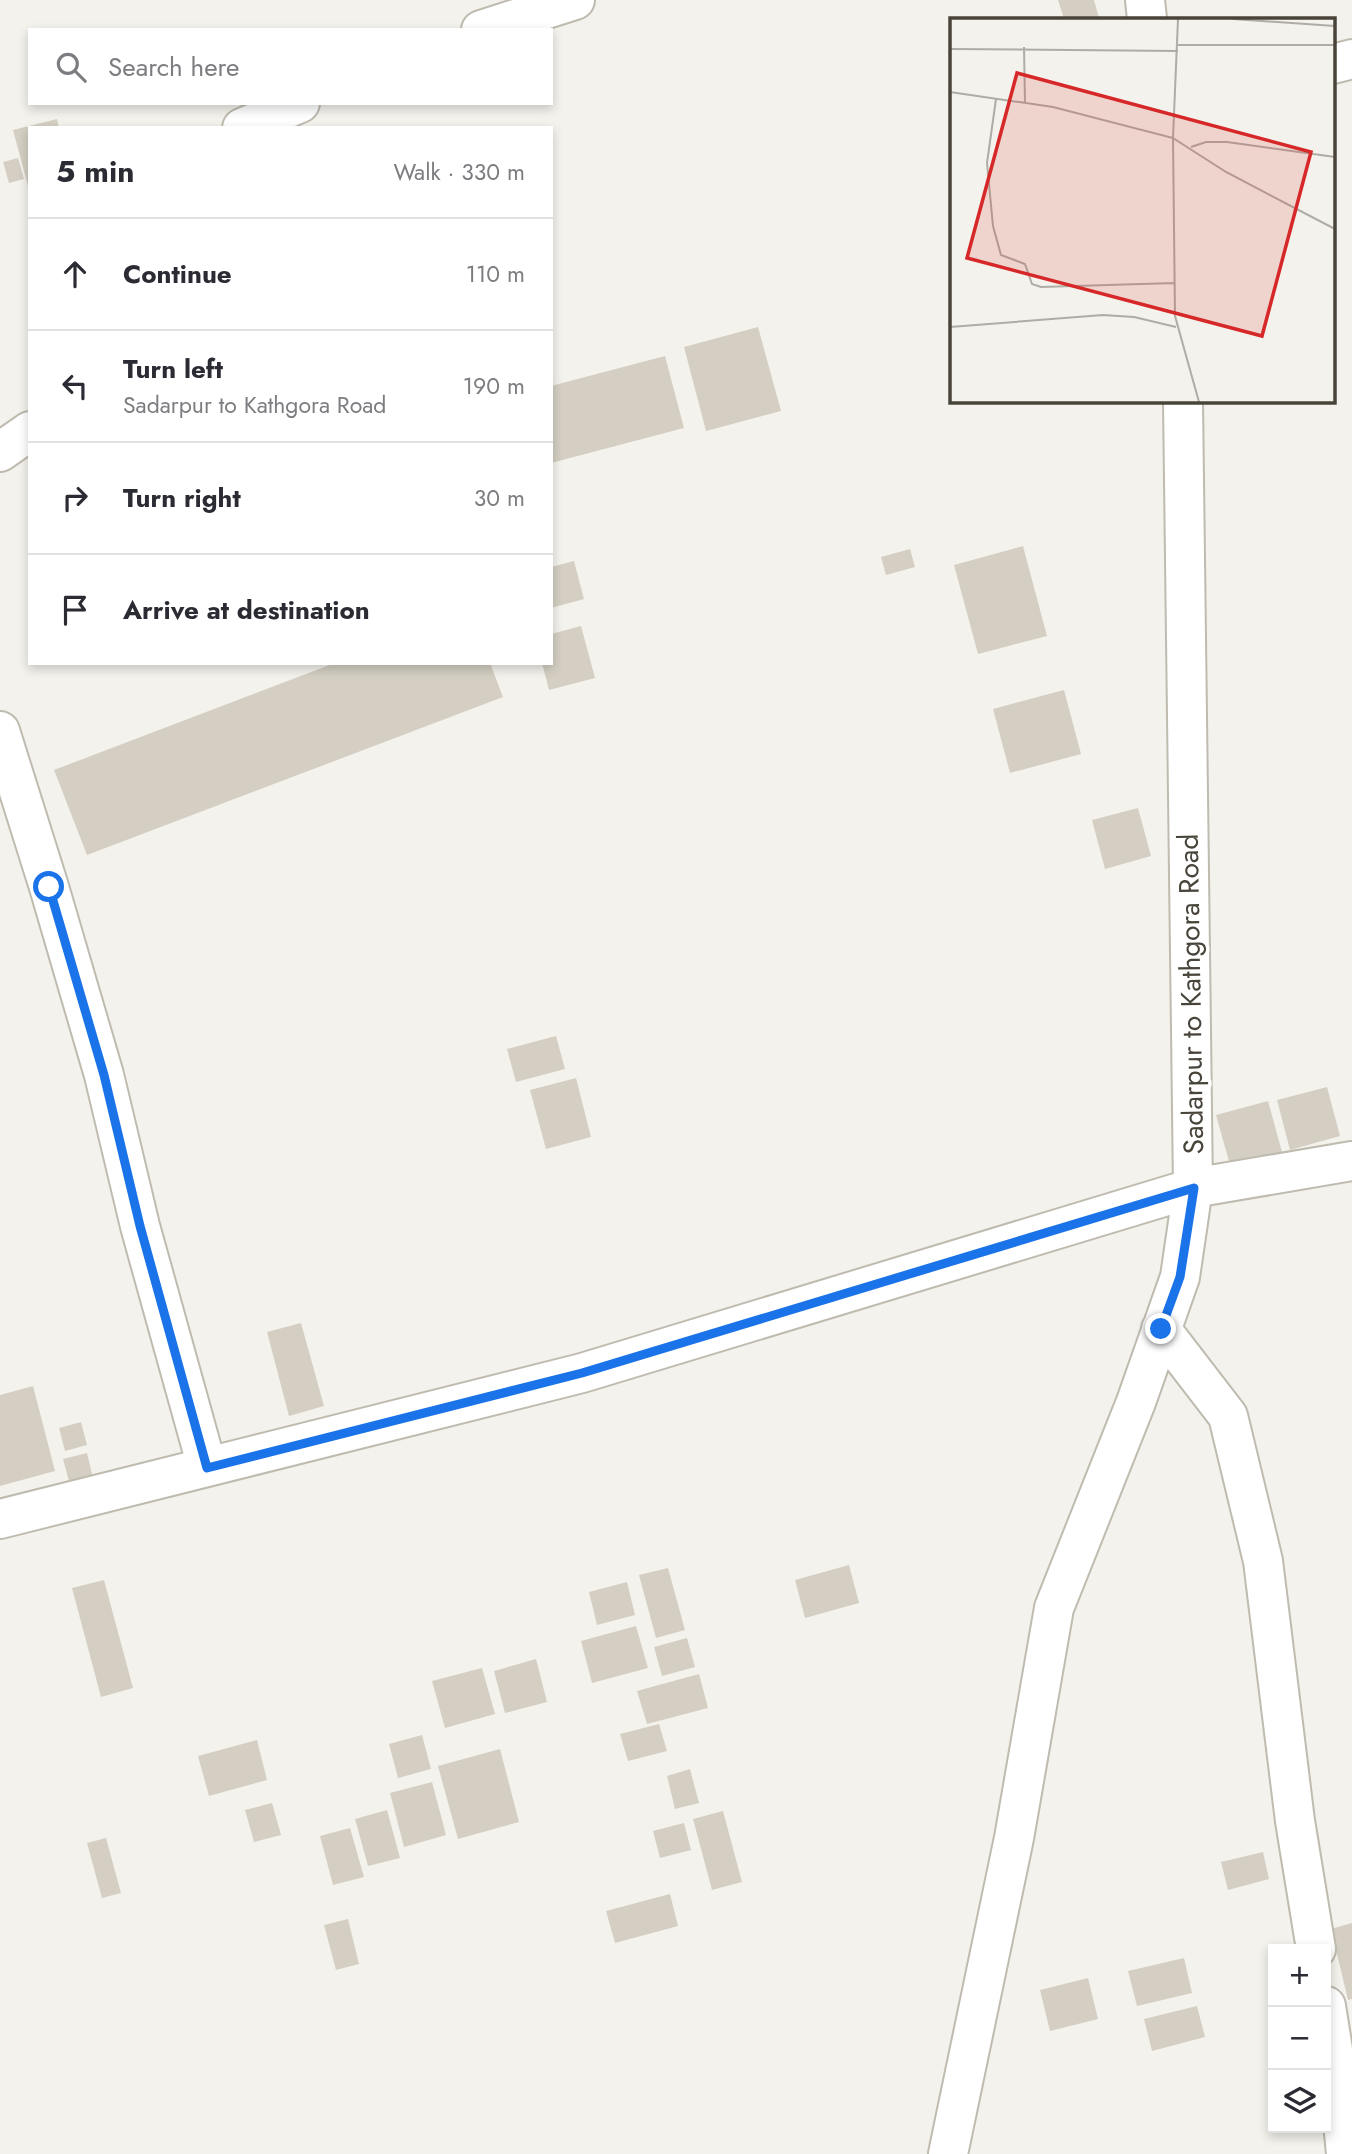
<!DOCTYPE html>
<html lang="en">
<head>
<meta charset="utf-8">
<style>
  body { margin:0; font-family:Jost,sans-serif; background:#f2f2f3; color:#2b2b33 }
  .controls { position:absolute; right:21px; bottom:21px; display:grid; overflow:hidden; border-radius:0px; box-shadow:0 4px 10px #0003 }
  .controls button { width:63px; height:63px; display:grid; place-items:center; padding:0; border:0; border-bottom:2px solid #e1e1e2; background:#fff; color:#2b2b33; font:35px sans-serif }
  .stop { position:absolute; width:21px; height:21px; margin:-16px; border:5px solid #1a73e8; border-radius:50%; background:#fff }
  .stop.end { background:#1a73e8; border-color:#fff; box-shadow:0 2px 7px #0008 }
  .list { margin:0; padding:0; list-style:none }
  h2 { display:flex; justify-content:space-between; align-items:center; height:91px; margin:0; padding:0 28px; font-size:30px }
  h2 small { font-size:23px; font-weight:400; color:#7c7c81 }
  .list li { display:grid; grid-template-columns:46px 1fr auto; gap:21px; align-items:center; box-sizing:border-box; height:112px; padding:0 28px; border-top:2px solid #e1e1e2 }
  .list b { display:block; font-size:26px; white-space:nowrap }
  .list p { margin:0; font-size:23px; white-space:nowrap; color:#7c7c81 }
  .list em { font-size:23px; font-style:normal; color:#7c7c81 }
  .icon { flex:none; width:38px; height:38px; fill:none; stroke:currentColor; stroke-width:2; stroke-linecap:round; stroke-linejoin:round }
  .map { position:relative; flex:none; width:1352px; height:2154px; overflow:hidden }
  .search { position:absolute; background:#fff; box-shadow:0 4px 10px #0003; left:28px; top:28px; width:525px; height:77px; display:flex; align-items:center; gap:18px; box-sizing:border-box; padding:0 24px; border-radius:0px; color:#7c7c81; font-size:26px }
  .panel { position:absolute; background:#fff; box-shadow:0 4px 10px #0003; left:28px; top:126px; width:525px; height:539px; border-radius:0px }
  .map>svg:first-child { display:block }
  .building { fill:#d4cfc2 }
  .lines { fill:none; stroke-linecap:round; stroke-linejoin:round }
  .minor-casing { stroke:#bfbbaf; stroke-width:42 }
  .minor { stroke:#fff; stroke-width:38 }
  .route { stroke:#1a73e8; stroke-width:9 }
  .labels { text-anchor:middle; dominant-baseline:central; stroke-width:7; stroke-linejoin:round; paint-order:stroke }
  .street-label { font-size:28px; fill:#48443a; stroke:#fff }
  .inset-road { fill:none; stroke:#afaca5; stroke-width:2 }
  .view { fill:#d62828; fill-opacity:0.15; stroke:#d62828; stroke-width:3.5 }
  .inset-edge { fill:none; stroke:#48443a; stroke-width:3.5 }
</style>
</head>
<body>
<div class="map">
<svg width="1352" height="2154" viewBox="0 0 1352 2154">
  <rect width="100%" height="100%" fill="#f4f2ec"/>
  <path class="building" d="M 1058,0 L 1094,0 L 1099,18 L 1064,19 Z
    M 57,119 L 59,128 L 30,128 L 29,190 L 13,130 Z
    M 18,158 L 24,179 L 9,183 L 3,162 Z
    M 758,327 L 781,411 L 706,431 L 684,347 Z
    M 665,356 L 684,428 L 551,463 L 551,386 Z
    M 1023,546 L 1047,636 L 978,654 L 954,565 Z
    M 910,549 L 915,567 L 886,575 L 881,557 Z
    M 574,561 L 584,599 L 551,608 L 551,567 Z
    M 581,626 L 595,678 L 549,690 L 542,663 L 551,663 L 551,634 Z
    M 335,663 L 490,663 L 503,697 L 87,855 L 54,770 Z
    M 1064,690 L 1081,754 L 1010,773 L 993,709 Z
    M 1138,808 L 1151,856 L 1105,869 L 1092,820 Z
    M 556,1036 L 565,1069 L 516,1082 L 507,1049 Z
    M 576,1078 L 591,1137 L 546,1149 L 530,1090 Z
    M 1327,1087 L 1340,1136 L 1290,1150 L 1277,1100 Z
    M 1268,1101 L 1282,1152 L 1230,1165 L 1216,1115 Z
    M 301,1323 L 324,1406 L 289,1416 L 267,1332 Z
    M 33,1386 L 55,1471 L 0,1486 L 0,1395 Z
    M 81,1422 L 87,1445 L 65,1451 L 59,1428 Z
    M 87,1453 L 93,1478 L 70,1485 L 63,1459 Z
    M 849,1565 L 859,1603 L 805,1618 L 795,1580 Z
    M 668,1568 L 685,1630 L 656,1638 L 639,1575 Z
    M 104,1580 L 133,1688 L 101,1697 L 72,1588 Z
    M 627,1582 L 635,1615 L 597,1625 L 589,1592 Z
    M 636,1626 L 648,1668 L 592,1683 L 581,1641 Z
    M 687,1638 L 695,1667 L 662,1676 L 654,1647 Z
    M 536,1659 L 547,1702 L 505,1713 L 494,1671 Z
    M 482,1668 L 495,1714 L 445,1728 L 432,1681 Z
    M 699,1674 L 708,1708 L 647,1724 L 637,1691 Z
    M 659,1724 L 667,1751 L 628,1761 L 620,1734 Z
    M 422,1735 L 431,1769 L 398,1778 L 389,1744 Z
    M 257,1740 L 267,1780 L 209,1796 L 198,1756 Z
    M 500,1749 L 519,1822 L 458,1839 L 438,1766 Z
    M 690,1769 L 699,1803 L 675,1809 L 667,1776 Z
    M 432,1782 L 446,1835 L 404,1847 L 390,1793 Z
    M 272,1803 L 281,1835 L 254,1842 L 245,1810 Z
    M 387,1810 L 400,1858 L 368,1866 L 355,1819 Z
    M 723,1811 L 742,1882 L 712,1890 L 693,1819 Z
    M 684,1823 L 691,1850 L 660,1858 L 653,1831 Z
    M 350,1828 L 364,1877 L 333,1885 L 320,1836 Z
    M 106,1838 L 121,1893 L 102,1898 L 87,1843 Z
    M 1263,1852 L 1269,1879 L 1228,1890 L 1221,1862 Z
    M 670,1894 L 678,1926 L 615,1943 L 606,1911 Z
    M 348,1919 L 359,1964 L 336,1970 L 324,1925 Z
    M 1352,1923 L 1352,1999 L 1348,2000 L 1331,1929 Z
    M 1184,1958 L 1192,1993 L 1137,2006 L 1128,1971 Z
    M 1088,1978 L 1098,2019 L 1050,2031 L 1040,1990 Z
    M 1197,2006 L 1205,2037 L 1152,2051 L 1144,2019 Z"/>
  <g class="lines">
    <defs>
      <path id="minor" d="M 1145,0 L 1147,19
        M 481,30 L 575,0
        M 1333,64 L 1352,59
        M 242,128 L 300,103
        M 0,452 L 30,431
        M 0,731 L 49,887 L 104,1075 L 140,1226 L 207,1467
        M 1161,1329 L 1228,1416 L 1263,1561 L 1295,1821 L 1316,1949
        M 0,1519 L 582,1373 L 1193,1188 L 1183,401
        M 1326,2006 L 1341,2100 L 1346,2154
        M 948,2154 L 1014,1838 L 1054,1608 L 1136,1402 L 1180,1277 L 1193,1188 L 1352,1161"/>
    </defs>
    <use href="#minor" class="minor-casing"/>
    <use href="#minor" class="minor"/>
  </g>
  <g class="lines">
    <path class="route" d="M 49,887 L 104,1075 L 140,1226 L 207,1468 L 582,1373 L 1194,1188 L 1180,1277 L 1161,1329"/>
  </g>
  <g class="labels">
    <g class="street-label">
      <text transform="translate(1191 994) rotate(-91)">Sadarpur to Kathgora Road</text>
    </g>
  </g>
  <g transform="translate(950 18)">
    <rect width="385" height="385" fill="#f4f2ec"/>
    <path class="inset-road" d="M 228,1 L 223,120 L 276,154 L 385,211M 283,1 L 385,8M 228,27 L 385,27M 74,29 L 75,85M 0,31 L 228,33M 0,74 L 103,89 L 223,120 L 225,298 L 249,384M 46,81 L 37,145 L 43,208 L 51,237 L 75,246 L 82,266 L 91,269 L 225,265M 241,129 L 256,124 L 277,124 L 385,139M 0,309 L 153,297 L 184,299 L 226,309"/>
    <path class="view" d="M 67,55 L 361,134 L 312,318 L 17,240 Z"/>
    <rect width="385" height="385" class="inset-edge"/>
  </g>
</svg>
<div class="controls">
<button>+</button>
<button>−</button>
<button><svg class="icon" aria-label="layers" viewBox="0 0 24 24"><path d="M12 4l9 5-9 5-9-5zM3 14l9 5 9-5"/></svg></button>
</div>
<div class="stop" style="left:49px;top:887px"></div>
<div class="stop end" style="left:1161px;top:1329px"></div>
<div class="search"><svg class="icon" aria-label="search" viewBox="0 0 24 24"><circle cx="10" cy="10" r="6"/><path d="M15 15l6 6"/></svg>Search here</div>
<section class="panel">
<h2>5 min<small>Walk · 330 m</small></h2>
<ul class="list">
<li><svg class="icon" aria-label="ahead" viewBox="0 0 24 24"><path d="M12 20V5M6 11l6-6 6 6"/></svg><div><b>Continue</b></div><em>110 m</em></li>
<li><svg class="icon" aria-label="left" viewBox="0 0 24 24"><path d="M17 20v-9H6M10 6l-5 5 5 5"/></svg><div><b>Turn left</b><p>Sadarpur to Kathgora Road</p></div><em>190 m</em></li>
<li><svg class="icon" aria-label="right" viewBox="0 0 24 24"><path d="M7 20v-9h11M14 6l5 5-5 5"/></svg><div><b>Turn right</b></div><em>30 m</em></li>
<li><svg class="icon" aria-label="arrive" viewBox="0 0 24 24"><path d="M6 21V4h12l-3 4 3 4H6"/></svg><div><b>Arrive at destination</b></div></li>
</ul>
</section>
</div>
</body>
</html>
